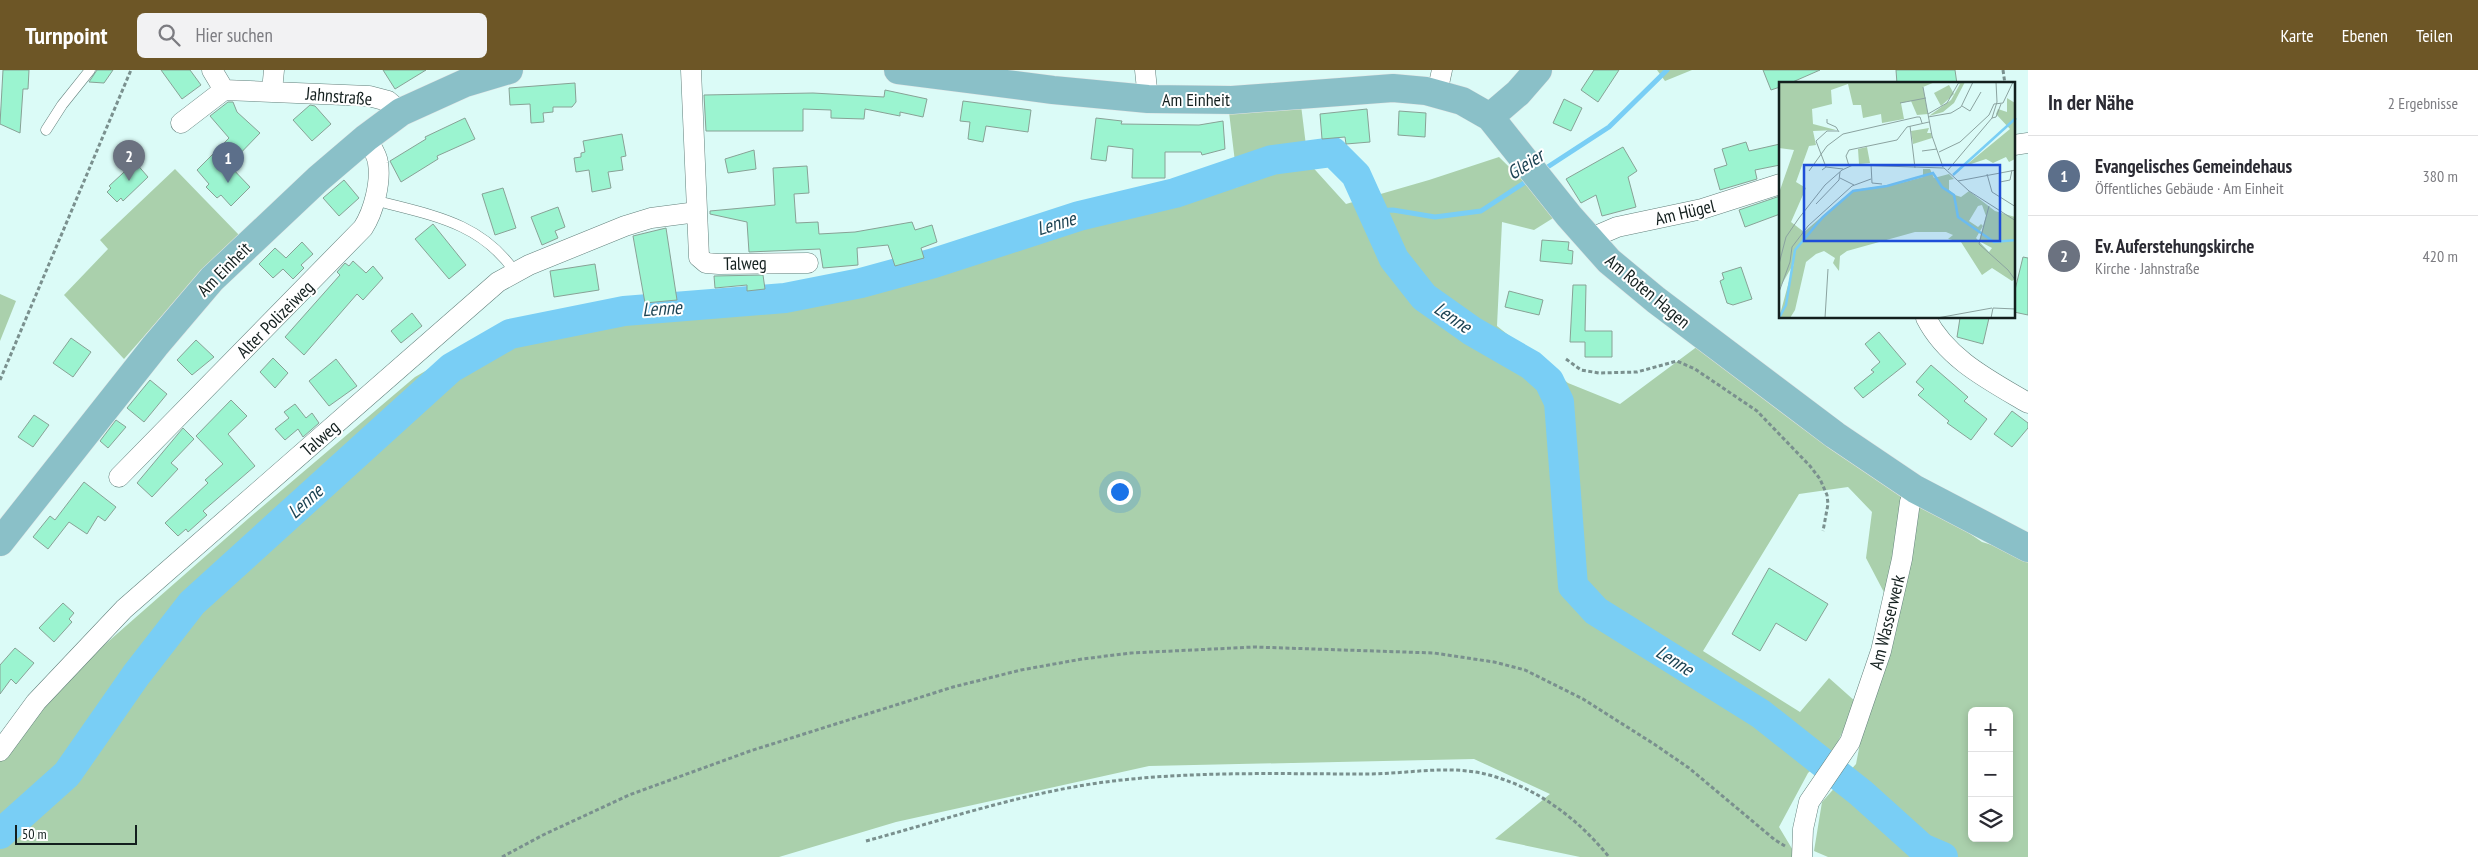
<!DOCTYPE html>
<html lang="de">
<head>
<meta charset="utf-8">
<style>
  body { margin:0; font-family:"PT Sans Narrow",sans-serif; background:#f2f2f3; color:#2b2b33 }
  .controls { position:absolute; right:15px; bottom:15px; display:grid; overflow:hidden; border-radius:8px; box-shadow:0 2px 8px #0003 }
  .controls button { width:45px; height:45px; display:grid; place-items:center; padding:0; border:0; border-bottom:1px solid #e1e1e2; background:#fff; color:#2b2b33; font:25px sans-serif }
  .scale { position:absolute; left:15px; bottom:12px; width:122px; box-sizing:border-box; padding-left:5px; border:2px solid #131f1e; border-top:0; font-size:14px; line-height:18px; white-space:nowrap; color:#131f1e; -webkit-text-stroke:4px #fff; paint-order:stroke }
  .you { position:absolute; left:1119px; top:421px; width:18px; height:18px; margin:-12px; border:4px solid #fff; border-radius:50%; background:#1a73e8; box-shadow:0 0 0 8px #1a73e833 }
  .badge { display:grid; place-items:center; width:32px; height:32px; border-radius:50%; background:#6d5626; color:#fff; font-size:16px; font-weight:700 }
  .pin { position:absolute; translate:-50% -41px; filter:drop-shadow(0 1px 2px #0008) }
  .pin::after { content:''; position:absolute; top:26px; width:18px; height:15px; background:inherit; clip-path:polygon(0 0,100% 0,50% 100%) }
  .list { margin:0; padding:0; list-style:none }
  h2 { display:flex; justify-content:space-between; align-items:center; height:65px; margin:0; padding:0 20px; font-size:21px }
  h2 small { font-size:16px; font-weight:400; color:#7c7c81 }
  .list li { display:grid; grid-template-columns:32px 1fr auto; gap:15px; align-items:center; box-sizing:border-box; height:80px; padding:0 20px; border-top:1px solid #e1e1e2 }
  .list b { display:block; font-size:19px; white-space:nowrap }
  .list p { margin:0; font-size:16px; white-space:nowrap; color:#7c7c81 }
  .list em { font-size:16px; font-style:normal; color:#7c7c81 }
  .icon { flex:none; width:28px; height:28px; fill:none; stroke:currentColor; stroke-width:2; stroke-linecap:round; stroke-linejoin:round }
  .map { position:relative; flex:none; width:2028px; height:787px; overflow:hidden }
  header { display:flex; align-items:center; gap:30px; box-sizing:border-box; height:70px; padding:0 25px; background:#6d5626; color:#fff }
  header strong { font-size:24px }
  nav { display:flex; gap:28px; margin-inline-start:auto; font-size:18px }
  .search { width:350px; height:45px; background:#f2f2f3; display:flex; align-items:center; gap:12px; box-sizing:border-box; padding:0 18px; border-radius:8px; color:#7c7c81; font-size:19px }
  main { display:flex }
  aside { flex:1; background:#fff }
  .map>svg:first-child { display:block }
  .green { fill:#aad0ac; fill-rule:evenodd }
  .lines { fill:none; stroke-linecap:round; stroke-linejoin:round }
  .stream { stroke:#79cef5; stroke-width:5 }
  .river { stroke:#79cef5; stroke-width:30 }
  .building { fill:#9bf4d0; stroke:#88a296 }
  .service-casing { stroke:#63807c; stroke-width:11 }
  .minor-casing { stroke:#63807c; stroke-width:21 }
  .primary-casing { stroke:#e3e4e4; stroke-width:29 }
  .path { stroke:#7a908e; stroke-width:3; stroke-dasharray:4 2.5; stroke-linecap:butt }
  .service { stroke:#fff; stroke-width:10 }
  .minor { stroke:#fff; stroke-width:20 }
  .primary { stroke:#8ac0c8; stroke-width:28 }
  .labels { text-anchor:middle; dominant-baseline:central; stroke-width:4; stroke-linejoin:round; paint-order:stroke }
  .street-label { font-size:18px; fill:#131f1e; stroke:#fff }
  .water-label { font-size:19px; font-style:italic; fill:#1d4353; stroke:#fff }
  .inset-river { fill:none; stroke:#79cef5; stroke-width:2.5 }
  .inset-road { fill:none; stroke:#8ba3a0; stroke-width:1 }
  .view { fill:#1d4ed8; fill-opacity:0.15; stroke:#1d4ed8; stroke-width:2.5 }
  .inset-edge { fill:none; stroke:#131f1e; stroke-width:2.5 }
</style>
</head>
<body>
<header>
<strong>Turnpoint</strong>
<div class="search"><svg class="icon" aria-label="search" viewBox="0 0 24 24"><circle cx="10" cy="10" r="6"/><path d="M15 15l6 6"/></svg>Hier suchen</div>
<nav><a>Karte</a><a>Ebenen</a><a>Teilen</a></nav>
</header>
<main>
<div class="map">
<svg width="2028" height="787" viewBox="0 0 2028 787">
  <rect width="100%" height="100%" fill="#dbfbf7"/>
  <path class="green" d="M 1657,0 L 1692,0 L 1665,11 Z
    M 1301,35 L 1308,92 L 1346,134 L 1429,110 L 1499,87 L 1558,145 L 1534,160 L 1502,152 L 1497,256 L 1568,313 L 1620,334 L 1706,270 L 1756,317 L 1982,472 L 2028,486 L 2028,787 L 1828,787 L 1814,781 L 1822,732 L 1856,694 L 1888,530 L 1866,488 L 1872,442 L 1848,417 L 1799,424 L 1703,581 L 1800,642 L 1829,608 L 1856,632 L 1836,676 L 1808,703 L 1779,757 L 1797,787 L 1580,787 L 1495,769 L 1550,724 L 1474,689 L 1149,696 L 896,752 L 779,787 L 0,787 L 0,686 L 53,620 L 249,448 L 415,307 L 507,254 L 579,244 L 802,237 L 960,194 L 1063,153 L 1238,117 L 1229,42 ZM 1972,641 L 2009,641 L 2009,768 L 1972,768 Z
    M 175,99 L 239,165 L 198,205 L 124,289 L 64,225 L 108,179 L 100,170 Z
    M 0,224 L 16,231 L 0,271 Z"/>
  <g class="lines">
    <path class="stream" d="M 1543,100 L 1609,57 L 1667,0
      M 1372,141 L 1393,140 L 1435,147 L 1481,141 L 1530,109"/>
    <path class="river" d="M 0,764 L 67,704 L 136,605 L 192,533 L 451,298 L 510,264 L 624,241 L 785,228 L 861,213 L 934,193 L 1079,146 L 1175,123 L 1272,90 L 1333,82 L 1356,105 L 1394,189 L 1424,227 L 1472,261 L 1531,295 L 1549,311 L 1559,332 L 1573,516 L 1596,541 L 1761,644 L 1861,723 L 1922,778 L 1943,787"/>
  </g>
  <path class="building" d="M 3,0 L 29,0 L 28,19 L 23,19 L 20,63 L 0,54 Z
    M 97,0 L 113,0 L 104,13 L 89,12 Z
    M 161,0 L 190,0 L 201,15 L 182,29 Z
    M 383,0 L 426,0 L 395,19 Z
    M 1594,0 L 1619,0 L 1598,32 L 1581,20 Z
    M 1763,0 L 1820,0 L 1788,14 L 1780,14 L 1780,17 L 1771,20 Z
    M 1896,0 L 1955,0 L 1957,14 L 1897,14 Z
    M 575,13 L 576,32 L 572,37 L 553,37 L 553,42 L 543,43 L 544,52 L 531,53 L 530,34 L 510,35 L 509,18 Z
    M 885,20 L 927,29 L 923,47 L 900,42 L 900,46 L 865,39 L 864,49 L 831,48 L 831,40 L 803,39 L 803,61 L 706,61 L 704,25 L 813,23 L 884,27 Z
    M 1564,29 L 1582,38 L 1571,61 L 1553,53 Z
    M 963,31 L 1031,40 L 1028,62 L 986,56 L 983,72 L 968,69 L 970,52 L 960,51 Z
    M 228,32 L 233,32 L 237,42 L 260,63 L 229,95 L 250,117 L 231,136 L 221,125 L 217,128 L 206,117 L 209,114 L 197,100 L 229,68 L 210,46 Z
    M 310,35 L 315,36 L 331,54 L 312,71 L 293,50 Z
    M 1367,39 L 1370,72 L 1346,74 L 1345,67 L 1322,69 L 1320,44 Z
    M 1399,41 L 1426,43 L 1425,67 L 1398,65 Z
    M 465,48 L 475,69 L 437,86 L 438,89 L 401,112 L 390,91 L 426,69 L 425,67 Z
    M 1096,48 L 1122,51 L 1121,54 L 1199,55 L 1223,51 L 1225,79 L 1202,85 L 1201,82 L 1165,82 L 1165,108 L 1132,108 L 1133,79 L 1108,76 L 1106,91 L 1091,89 Z
    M 622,64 L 626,86 L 621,87 L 623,100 L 608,102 L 611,118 L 592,122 L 589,100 L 576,102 L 574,88 L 581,87 L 581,83 L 585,82 L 583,71 Z
    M 1746,72 L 1749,81 L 1780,74 L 1780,95 L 1755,100 L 1757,109 L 1720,120 L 1714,99 L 1727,95 L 1722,79 Z
    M 1623,77 L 1637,101 L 1628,107 L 1636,137 L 1602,146 L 1596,125 L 1581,133 L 1566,109 Z
    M 754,80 L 756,99 L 728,103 L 725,89 Z
    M 135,92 L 148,107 L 123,131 L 121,128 L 117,132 L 107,122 L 111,118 L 109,116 Z
    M 807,96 L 809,123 L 794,124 L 796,153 L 818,152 L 819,164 L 855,162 L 912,152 L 915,160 L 932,155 L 937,172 L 921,178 L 924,188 L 895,196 L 888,175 L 857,178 L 858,195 L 823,198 L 820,179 L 749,182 L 747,152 L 710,144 L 710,141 L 775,135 L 773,98 Z
    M 344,110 L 359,128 L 339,146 L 323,128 Z
    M 503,118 L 516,158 L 495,165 L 482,124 Z
    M 1780,126 L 1780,144 L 1745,157 L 1739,140 Z
    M 558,137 L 565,157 L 555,161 L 558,168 L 542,175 L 531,147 Z
    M 433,154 L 466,195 L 449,209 L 415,169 Z
    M 666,158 L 677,230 L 645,233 L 633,166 Z
    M 1542,170 L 1569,172 L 1568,180 L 1573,181 L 1572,194 L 1540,191 Z
    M 302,172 L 313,184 L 301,195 L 304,198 L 293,209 L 283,199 L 273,208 L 259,194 L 275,178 L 286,188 Z
    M 2023,187 L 2028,188 L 2028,245 L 2014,242 L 2014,224 Z
    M 353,191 L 366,203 L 373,196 L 383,208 L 363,230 L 357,224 L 304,285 L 285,267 L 340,205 L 337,202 L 345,193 L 349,196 Z
    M 595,194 L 599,220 L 554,227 L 550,201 Z
    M 1741,197 L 1752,229 L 1733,235 L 1727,233 L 1720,211 L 1724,209 L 1722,203 Z
    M 763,205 L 765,219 L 747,221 L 747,215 L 715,218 L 714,206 Z
    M 1573,215 L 1586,215 L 1585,261 L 1612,261 L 1612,287 L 1585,287 L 1585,272 L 1570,272 Z
    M 1509,221 L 1543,230 L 1539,245 L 1505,237 Z
    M 412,243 L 422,256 L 401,273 L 391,261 Z
    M 1960,248 L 1989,248 L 1983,274 L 1957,267 Z
    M 1879,262 L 1906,294 L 1863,328 L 1854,318 L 1874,302 L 1871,300 L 1880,292 L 1865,274 Z
    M 71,268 L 91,282 L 73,307 L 53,293 Z
    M 196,270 L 214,287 L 192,305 L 177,290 Z
    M 273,288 L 288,303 L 275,318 L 260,302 Z
    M 336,289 L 357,316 L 329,336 L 309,311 Z
    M 1931,295 L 1968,327 L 1964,331 L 1987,349 L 1971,370 L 1947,353 L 1949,351 L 1918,325 L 1924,319 L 1916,312 Z
    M 150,310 L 167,324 L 144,352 L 127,338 Z
    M 231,330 L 247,346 L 228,364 L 255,396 L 203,441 L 207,445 L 188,462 L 186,459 L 178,466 L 165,453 L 208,413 L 205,410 L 223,394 L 196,366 Z
    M 295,334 L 306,348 L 312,343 L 319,353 L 303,367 L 298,359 L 285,370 L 275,359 L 289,348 L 284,342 Z
    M 2012,341 L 2028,353 L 2028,358 L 2012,377 L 1994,364 Z
    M 34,345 L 49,355 L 33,377 L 18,367 Z
    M 116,350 L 126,357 L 108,378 L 100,371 Z
    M 183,358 L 194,369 L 171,393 L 178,399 L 152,427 L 137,413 Z
    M 84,412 L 116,437 L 105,451 L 98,446 L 87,464 L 69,452 L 48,479 L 33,467 L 50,446 L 55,450 Z
    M 1769,498 L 1828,534 L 1806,571 L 1776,553 L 1760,581 L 1732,564 Z
    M 63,533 L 74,543 L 69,549 L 72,552 L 54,572 L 39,558 Z
    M 15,578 L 34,593 L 16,614 L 11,609 L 0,624 L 0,595 Z"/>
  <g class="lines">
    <defs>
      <path id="service" d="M 46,60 L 62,35 L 90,0
        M 374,130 C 429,145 480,151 515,202"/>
      <path id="minor" d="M 212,0 L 224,20
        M 691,0 L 699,187 L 706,193 L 719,194 L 808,193
        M 1145,0 L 1148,29
        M 272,21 L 274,0
        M 1437,23 L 1442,0
        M 181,53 L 224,20 L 369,26 L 388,31 L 401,42
        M 2014,75 L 2028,73
        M 1589,169 L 1617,157 L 1702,139 L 1780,114
        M 1926,248 C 1947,289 1989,310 2028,333
        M 119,407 L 363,158 C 374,141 381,112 378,93 C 377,83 370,76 366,68
        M 0,681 L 36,632 L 124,539 L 498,212 L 529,195 L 625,156 L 651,148 L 697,142
        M 1802,787 L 1803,759 L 1809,732 L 1850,672 L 1881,581 L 1902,489 L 1910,432 L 1915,419"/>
      <path id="primary" d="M 898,0 L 1053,20 L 1148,29 L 1232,30 L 1393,18 L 1426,21 L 1462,31 L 1490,47 L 1569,146 L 1609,191 L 1656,230 L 1835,365 L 1915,419 L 2028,478
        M 1490,47 L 1518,23 L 1538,0
        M 0,472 L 155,276 L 212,209 L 318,109 L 366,68 L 401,42 L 465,13 L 509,0"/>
    </defs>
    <use href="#service" class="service-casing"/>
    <use href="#minor" class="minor-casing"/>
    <use href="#primary" class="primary-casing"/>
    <path class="path" d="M 2003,0 L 2005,14
      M 1566,289 L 1581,300 L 1599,303 L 1637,302 L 1677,291 L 1695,299 L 1757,341 L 1810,396 L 1820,409 L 1827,425 L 1828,434 L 1823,461
      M 0,310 L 131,0
      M 866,771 C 947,749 1029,721 1113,711 C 1197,701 1283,704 1367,704 C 1411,704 1453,693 1496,707 C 1540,720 1580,751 1609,787
      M 502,787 L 543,765 L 629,725 L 750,681 L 953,617 L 1021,600 L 1082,589 L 1131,583 L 1254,577 L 1434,583 L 1494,592 L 1525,600 L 1583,629 L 1654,674 L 1689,698 L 1775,770 L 1785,776"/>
    <use href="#service" class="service"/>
    <use href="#minor" class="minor"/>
    <use href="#primary" class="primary"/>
  </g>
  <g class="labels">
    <g class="street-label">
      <text transform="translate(339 26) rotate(5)">Jahnstraße</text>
      <text x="1196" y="29">Am Einheit</text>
      <text transform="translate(1685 142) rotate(-13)">Am Hügel</text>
      <text transform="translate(745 193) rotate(-1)">Talweg</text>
      <text transform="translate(224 199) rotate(-45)">Am Einheit</text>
      <text transform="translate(1648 221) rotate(40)">Am Roten Hagen</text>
      <text transform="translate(275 249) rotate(-45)">Alter Polizeiweg</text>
      <text transform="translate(320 368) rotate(-41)">Talweg</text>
      <text transform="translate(1887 552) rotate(-76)">Am Wasserwerk</text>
    </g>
    <g class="water-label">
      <text transform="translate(1525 94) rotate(-33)">Gleier</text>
      <text transform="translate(1056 153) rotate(-17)">Lenne</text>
      <text transform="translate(662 238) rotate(-4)">Lenne</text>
      <text transform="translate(1453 247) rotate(34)">Lenne</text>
      <text transform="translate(305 431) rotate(-42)">Lenne</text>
      <text transform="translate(1675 590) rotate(32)">Lenne</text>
    </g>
  </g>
  <g transform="translate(1779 12)">
    <rect width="236" height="236" fill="#dbfbf7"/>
    <path d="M 0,0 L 156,0 L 144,5 L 149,32 L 138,33 L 132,19 L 122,21 L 125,37 L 103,41 L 102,32 L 84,36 L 82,23 L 74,23 L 69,2 L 52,8 L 53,22 L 33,27 L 34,42 L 57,48 L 34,49 L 37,63 L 30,64 L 17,100 L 27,106 L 12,140 L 25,150 L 74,108 L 118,102 L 144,95 L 144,87 L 151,87 L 155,96 L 170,92 L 175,97 L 170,98 L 170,108 L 176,113 L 182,115 L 190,109 L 216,129 L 236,135 L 236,197 L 233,199 L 213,186 L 203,193 L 182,160 L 169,157 L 174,153 L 167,150 L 136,150 L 68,169 L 61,174 L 60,189 L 54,181 L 56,176 L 45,169 L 37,172 L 27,180 L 16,228 L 11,236 L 0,236 L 15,181 L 0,207 L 0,111 L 15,68 L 0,66 ZM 203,123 L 207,134 L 200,159 L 213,166 L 210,170 L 197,156 L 204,144 L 202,142 L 199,145 L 190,139 L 199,124 ZM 177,0 L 186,0 L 175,21 L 164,30 L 150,34 L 172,18 L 181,2 ZM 170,3 L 175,12 L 162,24 L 155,11 ZM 228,16 L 236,21 L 236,77 L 230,80 L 227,75 L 214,81 L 207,77 L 186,84 L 231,47 L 217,32 L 219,27 L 228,30 ZM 150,46 L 148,51 L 152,51 L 153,56 L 134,62 L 132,49 ZM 88,65 L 91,81 L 80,82 L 79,67 Z" fill="#aad0ac" fill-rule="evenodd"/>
    <path class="inset-river" d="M 174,93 L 237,36M 0,236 L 7,223 L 16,168 L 44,135 L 74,109 L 108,104 L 154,91 L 163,105 L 175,113 L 179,135 L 215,160 L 237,158"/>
    <path class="inset-road" d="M 144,5 L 153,54 L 164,85M 121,21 L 147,16M 183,24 L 191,29 L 202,10M 149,32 L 168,21 L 180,0M 149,35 L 172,31 L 182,25 L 194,0M 213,36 L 217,35 L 222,22M 48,37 L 48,41 L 57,45 L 60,50M 131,44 L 136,86M 143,69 L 158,67M 160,70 L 181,60 L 210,33 L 215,22 L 224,21 L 234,0M 92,82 L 93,101 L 103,102M 70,84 L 67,74 L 70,68 L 118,58 L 128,45 L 150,40M 47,85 L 37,59 L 48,49 L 59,49M 43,88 L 47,85 L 64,87M 169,88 L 213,36 L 218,20 L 217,0M 30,89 L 48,64 L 64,52 L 138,35 L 141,35 L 143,41M 208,92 L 213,110 L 237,125M 61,96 L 75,103M 179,99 L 237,88M 221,100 L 231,98 L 233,88M 37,122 L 60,98 L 61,90M 210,124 L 200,162 L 229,188 L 237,199M 0,182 L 7,155 L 20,136 L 46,103 L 63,88 L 74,83 L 165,86 L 190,109 L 237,139M 0,210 L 11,180 L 13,165 L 29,144 L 73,104 L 92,97M 46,236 L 49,187M 158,236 L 213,226M 212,236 L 214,226 L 237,227"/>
    <path class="view" d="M 25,83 L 221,83 L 221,159 L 25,159 Z"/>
    <rect width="236" height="236" class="inset-edge"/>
  </g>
</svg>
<div class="controls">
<button>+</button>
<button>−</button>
<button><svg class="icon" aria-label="layers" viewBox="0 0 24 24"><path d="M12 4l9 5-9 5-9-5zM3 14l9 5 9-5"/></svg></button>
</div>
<div class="scale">50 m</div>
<div class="you"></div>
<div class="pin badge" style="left:228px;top:113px;background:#5c6f8a">1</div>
<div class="pin badge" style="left:129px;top:111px;background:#6b7280">2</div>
</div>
<aside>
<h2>In der Nähe<small>2 Ergebnisse</small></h2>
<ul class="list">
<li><span class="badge" style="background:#5c6f8a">1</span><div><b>Evangelisches Gemeindehaus</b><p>Öffentliches Gebäude · Am Einheit</p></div><em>380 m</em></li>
<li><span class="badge" style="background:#6b7280">2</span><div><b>Ev. Auferstehungskirche</b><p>Kirche · Jahnstraße</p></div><em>420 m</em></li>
</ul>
</aside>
</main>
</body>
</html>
